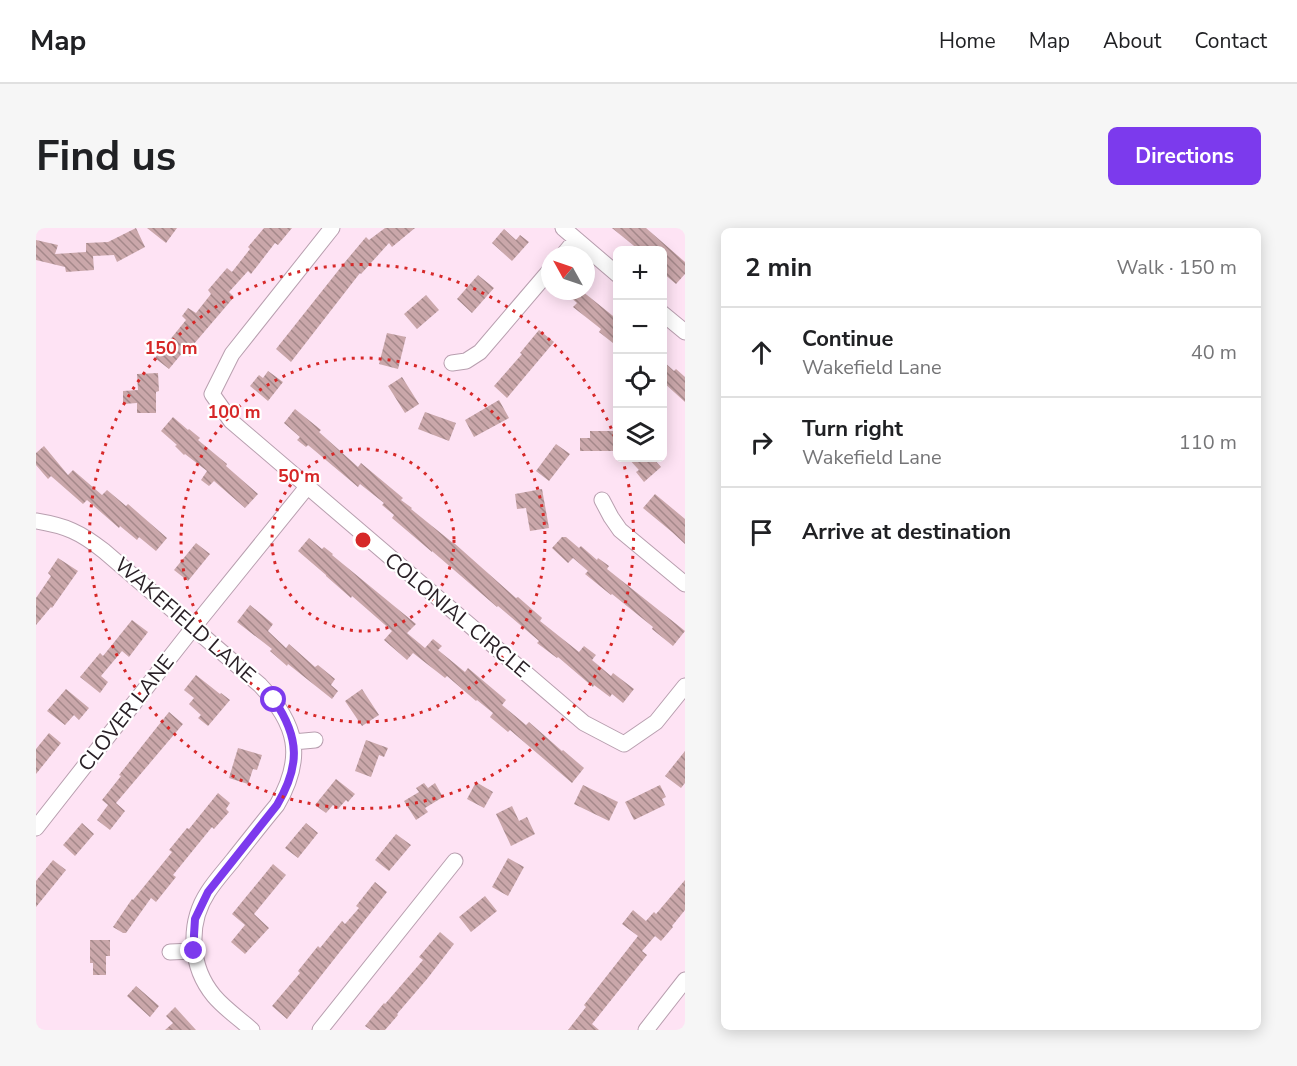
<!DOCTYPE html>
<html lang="en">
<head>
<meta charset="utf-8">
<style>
  body { margin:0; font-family:"Nunito Sans",sans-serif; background:#f6f6f6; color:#202124 }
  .controls { position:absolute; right:18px; top:18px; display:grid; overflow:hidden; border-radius:9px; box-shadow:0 3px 15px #0003 }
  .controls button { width:54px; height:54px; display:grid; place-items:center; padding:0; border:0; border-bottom:2px solid #e0e0e0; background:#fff; color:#202124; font:30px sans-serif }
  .compass { position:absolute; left:505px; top:18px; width:54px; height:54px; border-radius:50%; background:#fff; box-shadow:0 3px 15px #0003; rotate:310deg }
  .stop { position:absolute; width:18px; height:18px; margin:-14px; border:4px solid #7c3aed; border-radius:50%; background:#fff }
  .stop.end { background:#7c3aed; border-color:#fff; box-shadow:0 2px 6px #0008 }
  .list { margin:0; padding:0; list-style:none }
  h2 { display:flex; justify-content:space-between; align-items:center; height:78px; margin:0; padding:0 24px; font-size:26px }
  h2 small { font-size:20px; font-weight:400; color:#757577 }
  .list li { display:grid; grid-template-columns:39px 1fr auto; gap:18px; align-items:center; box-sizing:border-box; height:90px; padding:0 24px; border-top:2px solid #e0e0e0 }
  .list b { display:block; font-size:22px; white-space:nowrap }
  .list p { margin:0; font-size:20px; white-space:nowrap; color:#757577 }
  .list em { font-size:20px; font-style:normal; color:#757577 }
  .icon { flex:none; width:33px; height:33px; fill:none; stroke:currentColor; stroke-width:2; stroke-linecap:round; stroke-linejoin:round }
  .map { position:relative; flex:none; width:649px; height:802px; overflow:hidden; border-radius:9px }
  header { display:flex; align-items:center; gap:36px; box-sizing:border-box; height:84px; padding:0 30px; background:#fff; border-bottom:2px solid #e0e0e0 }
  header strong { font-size:28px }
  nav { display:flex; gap:33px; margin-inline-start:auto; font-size:21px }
  .intro { display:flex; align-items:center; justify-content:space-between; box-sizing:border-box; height:144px; padding:0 36px }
  h1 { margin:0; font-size:42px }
  .button { padding:15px 27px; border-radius:9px; background:#7c3aed; color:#fff; font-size:21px; font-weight:700 }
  main { display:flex; gap:36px; padding:0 36px }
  aside { flex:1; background:#fff; border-radius:9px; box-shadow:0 3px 15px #0003 }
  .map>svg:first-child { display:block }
  .building { fill:url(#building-back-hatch) }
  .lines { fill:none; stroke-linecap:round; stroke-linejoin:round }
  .minor-casing { stroke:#b89faf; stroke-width:17 }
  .minor { stroke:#fff; stroke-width:15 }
  .route { stroke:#7c3aed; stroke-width:8 }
  .ring { fill:none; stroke:#d62828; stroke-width:3; stroke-dasharray:3 6 }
  .labels { text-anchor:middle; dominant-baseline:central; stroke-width:4.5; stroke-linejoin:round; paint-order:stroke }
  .street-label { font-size:21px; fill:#2a2127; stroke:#fff }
  .centre { fill:#d62828; stroke:#fff; stroke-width:3 }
  .ring-label { font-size:18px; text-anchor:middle; font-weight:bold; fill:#d62828; stroke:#fff; stroke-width:4.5; stroke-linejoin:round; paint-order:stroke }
</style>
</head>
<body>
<header>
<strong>Map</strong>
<nav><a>Home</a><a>Map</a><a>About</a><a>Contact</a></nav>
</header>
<div class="intro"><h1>Find us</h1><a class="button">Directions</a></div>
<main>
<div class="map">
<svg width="649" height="802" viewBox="0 0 649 802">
  <defs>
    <pattern id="building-back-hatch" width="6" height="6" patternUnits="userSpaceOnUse" patternTransform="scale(1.5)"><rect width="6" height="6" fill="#caa7aa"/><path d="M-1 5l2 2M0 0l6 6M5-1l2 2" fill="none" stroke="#a4888a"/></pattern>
  </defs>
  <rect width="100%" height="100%" fill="#fee3f4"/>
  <path class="building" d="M 100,0 L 109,19 L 81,34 L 78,27 L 57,28 L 58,42 L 30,44 L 29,39 L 0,32 L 0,12 L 22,17 L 19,26 L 50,24 L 50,15 L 72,14 Z
    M 111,0 L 141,0 L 130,15 Z
    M 228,0 L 256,0 L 242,17 L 239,15 L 215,46 L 212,43 L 193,64 L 198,69 L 157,117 L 160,120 L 154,129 L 147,124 L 133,141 L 119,130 L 150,92 L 146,88 L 152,80 L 160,85 L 175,66 L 172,62 L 191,40 L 196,44 L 214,21 L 212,19 Z
    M 349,0 L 379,0 L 356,19 L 353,15 L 325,46 L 324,45 L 255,134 L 240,121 L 309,34 L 330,9 L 333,12 Z
    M 576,0 L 610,0 L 649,34 L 649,46 L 640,56 L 627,45 L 627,22 L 603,22 Z
    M 468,1 L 480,12 L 484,7 L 493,14 L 476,33 L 456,15 Z
    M 442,47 L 458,60 L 436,85 L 421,71 Z
    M 538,63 L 546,63 L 582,92 L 582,119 L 563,104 L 565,101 L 537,79 L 541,75 L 533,68 Z
    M 390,67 L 403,82 L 381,101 L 368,86 Z
    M 503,102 L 518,114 L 471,170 L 458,158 L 486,126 L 484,125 Z
    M 351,105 L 370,109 L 362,141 L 343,136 Z
    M 627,133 L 638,143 L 640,141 L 649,149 L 649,174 L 627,154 Z
    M 232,143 L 247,154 L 232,173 L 214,158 L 223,147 L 227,150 Z
    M 122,145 L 123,163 L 120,164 L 120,185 L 101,185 L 101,175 L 87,176 L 87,163 L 102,162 L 101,146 Z
    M 366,149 L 383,176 L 369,185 L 352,158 Z
    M 463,172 L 473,190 L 438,209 L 429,192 Z
    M 259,181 L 285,202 L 283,204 L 322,239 L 325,235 L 367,270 L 365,272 L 376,280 L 375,281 L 417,315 L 418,315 L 480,370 L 482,369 L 506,390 L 504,393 L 543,424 L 548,418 L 560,427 L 556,432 L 575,448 L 577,445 L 598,461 L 587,475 L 576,466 L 574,469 L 558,457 L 557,459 L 522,429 L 521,430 L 501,415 L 503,413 L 462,378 L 461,379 L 396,323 L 396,324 L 356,290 L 358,287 L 346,277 L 348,275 L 324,256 L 322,259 L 272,217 L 270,219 L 261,212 L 264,209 L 248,195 Z
    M 389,184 L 420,195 L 413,213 L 382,201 Z
    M 137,189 L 152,202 L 153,201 L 164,210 L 162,212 L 191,236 L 190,238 L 222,266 L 209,280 L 178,253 L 173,258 L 165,252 L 171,243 L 149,226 L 148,227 L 139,218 L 141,217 L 125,203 Z
    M 554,203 L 577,203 L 577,223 L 544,223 L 544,210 L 554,210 Z
    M 520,216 L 534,226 L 513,253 L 500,243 Z
    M 8,218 L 32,247 L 37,242 L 66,267 L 71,262 L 90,278 L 92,276 L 131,310 L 120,323 L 103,309 L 101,312 L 84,298 L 83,300 L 51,272 L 47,276 L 15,248 L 12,251 L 0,237 L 0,225 Z
    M 592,230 L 617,230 L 625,239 L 608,254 L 600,244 L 603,242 Z
    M 506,261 L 513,300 L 494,303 L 490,280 L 481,281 L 479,266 Z
    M 619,266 L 649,291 L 649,316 L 636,304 L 607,280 Z
    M 526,309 L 530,309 L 543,320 L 545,318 L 561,332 L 562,330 L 573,338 L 571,341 L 649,403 L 637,418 L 616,401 L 617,399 L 576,366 L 575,367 L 549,346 L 552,343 L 537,330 L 532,335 L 516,320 Z
    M 273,310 L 286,321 L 288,319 L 297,326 L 296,327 L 380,396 L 371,405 L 389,420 L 397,411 L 406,418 L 402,422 L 429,444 L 432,440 L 470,472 L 466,477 L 490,497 L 493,494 L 526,523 L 527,522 L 548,540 L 536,555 L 474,502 L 472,504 L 454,489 L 457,485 L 441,472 L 440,473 L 411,448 L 409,450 L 377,425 L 371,432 L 348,412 L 356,403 L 316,368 L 315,370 L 290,348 L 290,347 L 262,323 Z
    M 160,315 L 174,326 L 152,353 L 138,342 Z
    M 22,330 L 42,343 L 16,380 L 15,379 L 0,397 L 0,370 L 15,348 L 12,345 Z
    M 214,377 L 237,396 L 232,403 L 250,420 L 253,416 L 279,439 L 282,437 L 299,451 L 295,457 L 302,463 L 296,471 L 252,436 L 251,438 L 234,423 L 236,421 L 201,394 Z
    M 96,392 L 112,404 L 93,429 L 86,423 L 65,448 L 72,454 L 64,465 L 44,449 L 64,425 L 67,428 Z
    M 160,447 L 184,466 L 185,465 L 194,472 L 172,498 L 162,490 L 165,487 L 153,476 L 158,470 L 148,462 Z
    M 30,461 L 53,480 L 43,492 L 38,487 L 29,497 L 11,483 Z
    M 326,461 L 343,487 L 326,498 L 309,473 Z
    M 133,484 L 147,496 L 80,575 L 89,583 L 74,602 L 61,592 L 72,577 L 66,572 L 85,548 L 83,547 Z
    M 13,505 L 25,515 L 0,546 L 0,521 Z
    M 330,512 L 352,520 L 348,529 L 343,527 L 335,549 L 319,543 Z
    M 202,520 L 226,527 L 221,542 L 217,541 L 212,556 L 193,550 Z
    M 649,523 L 649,555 L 645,560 L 629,548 Z
    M 300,551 L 319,566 L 312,574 L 310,572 L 302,581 L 297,577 L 290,585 L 279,577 Z
    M 440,554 L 457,564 L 448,580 L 431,571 Z
    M 388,555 L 392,560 L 399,555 L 407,569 L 389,580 L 392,584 L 380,592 L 368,573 L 383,564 L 380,560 Z
    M 547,557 L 582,574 L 573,593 L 538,576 Z
    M 624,557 L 630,569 L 626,571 L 629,577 L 598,592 L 589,574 Z
    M 182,565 L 194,575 L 190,581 L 193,584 L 178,601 L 176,599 L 137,647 L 140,649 L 120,674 L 115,670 L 90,705 L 87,705 L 77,699 L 96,671 L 97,672 L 136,624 L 133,622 L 151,600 L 153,601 Z
    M 476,578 L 483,593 L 491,589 L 499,606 L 475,618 L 460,586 Z
    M 46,595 L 58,606 L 39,628 L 27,617 Z
    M 270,595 L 282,605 L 262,630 L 249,620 Z
    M 360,606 L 375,617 L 353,643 L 339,632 Z
    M 472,630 L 488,639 L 472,668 L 456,659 Z
    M 17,632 L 30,642 L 0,679 L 0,653 Z
    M 237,636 L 250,647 L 218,686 L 233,700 L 209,726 L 195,714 L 209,697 L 196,686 Z
    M 649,652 L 649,682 L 636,698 L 637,699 L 625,713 L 619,708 L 606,723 L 611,727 L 556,796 L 563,802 L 532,802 L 550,779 L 548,777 L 602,708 L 586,696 L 597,682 L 610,693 L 618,684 L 620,686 Z
    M 339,654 L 351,664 L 251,791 L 236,778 L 264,745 L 262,743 L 282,718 L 284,720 L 306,693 L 309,696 L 323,680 L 320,678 Z
    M 449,668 L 461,683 L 435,704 L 423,689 Z
    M 404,704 L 418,716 L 391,751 L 361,786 L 362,787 L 349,802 L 335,802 L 329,798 L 348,775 L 349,776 L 387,732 L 383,729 Z
    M 54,712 L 74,712 L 74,728 L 70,728 L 70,747 L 57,747 L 57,735 L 54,735 Z
    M 100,758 L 123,778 L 114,789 L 91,768 Z
    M 139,779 L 160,802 L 129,802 L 137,795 L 130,788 Z"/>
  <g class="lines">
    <defs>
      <path id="minor" d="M 296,0 L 196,126 L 176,166 L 195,193 L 548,495 L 588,516 L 620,494 L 649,458
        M 527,0 L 582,47
        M 527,27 L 540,11
        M 626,85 L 649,104
        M 416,135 L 430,133 L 444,124 L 514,42
        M 566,272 L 575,289 L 584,302 L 649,356
        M 0,293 C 30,298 44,304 68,323 L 224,457 C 261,496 269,529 241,577 C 226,595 212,613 197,632 C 189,642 179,653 172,664 C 151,696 154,739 178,768 C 189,781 204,791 216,802
        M 257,514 L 279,512
        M 0,600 L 157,400 L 271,259
        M 134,724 L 158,723
        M 284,802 L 419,633
        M 610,802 L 649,752"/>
    </defs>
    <use href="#minor" class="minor-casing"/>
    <use href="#minor" class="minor"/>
  </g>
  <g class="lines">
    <path class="route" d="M 158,723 L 158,707 L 159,691 L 172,664 L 241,577 C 264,538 264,510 238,472"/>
  </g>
  <g class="ring">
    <circle cx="327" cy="312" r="91"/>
    <circle cx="327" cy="312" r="182"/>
    <path d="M586 230A272 272 0 1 1 581 215"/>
  </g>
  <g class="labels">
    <g class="street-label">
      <text transform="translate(421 387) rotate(40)">COLONIAL CIRCLE</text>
      <text transform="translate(149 392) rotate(41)">WAKEFIELD LANE</text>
      <text transform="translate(90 485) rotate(-52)">CLOVER LANE</text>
    </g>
  </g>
  <circle cx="327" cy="312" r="9" class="centre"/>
  <g class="ring-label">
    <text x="135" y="126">150 m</text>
    <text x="198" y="190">100 m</text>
    <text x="263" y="254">50 m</text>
  </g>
</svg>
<div class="controls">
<button>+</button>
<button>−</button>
<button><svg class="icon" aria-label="locate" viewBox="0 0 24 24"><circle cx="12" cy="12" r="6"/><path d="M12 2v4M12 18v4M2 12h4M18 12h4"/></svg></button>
<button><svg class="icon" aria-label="layers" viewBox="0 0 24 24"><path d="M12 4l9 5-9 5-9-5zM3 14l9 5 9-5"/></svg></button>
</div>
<svg class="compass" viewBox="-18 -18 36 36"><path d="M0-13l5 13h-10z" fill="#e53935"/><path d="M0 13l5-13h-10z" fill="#757577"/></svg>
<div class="stop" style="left:238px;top:472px"></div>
<div class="stop end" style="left:158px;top:723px"></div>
</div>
<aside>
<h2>2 min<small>Walk · 150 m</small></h2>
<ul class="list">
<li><svg class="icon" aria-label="ahead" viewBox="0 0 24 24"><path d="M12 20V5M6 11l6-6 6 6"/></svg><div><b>Continue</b><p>Wakefield Lane</p></div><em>40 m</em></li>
<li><svg class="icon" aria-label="right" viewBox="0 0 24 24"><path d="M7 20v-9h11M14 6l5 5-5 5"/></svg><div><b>Turn right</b><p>Wakefield Lane</p></div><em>110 m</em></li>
<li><svg class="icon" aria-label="arrive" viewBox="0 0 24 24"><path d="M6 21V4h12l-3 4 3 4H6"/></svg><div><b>Arrive at destination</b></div></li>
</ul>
</aside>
</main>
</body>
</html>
